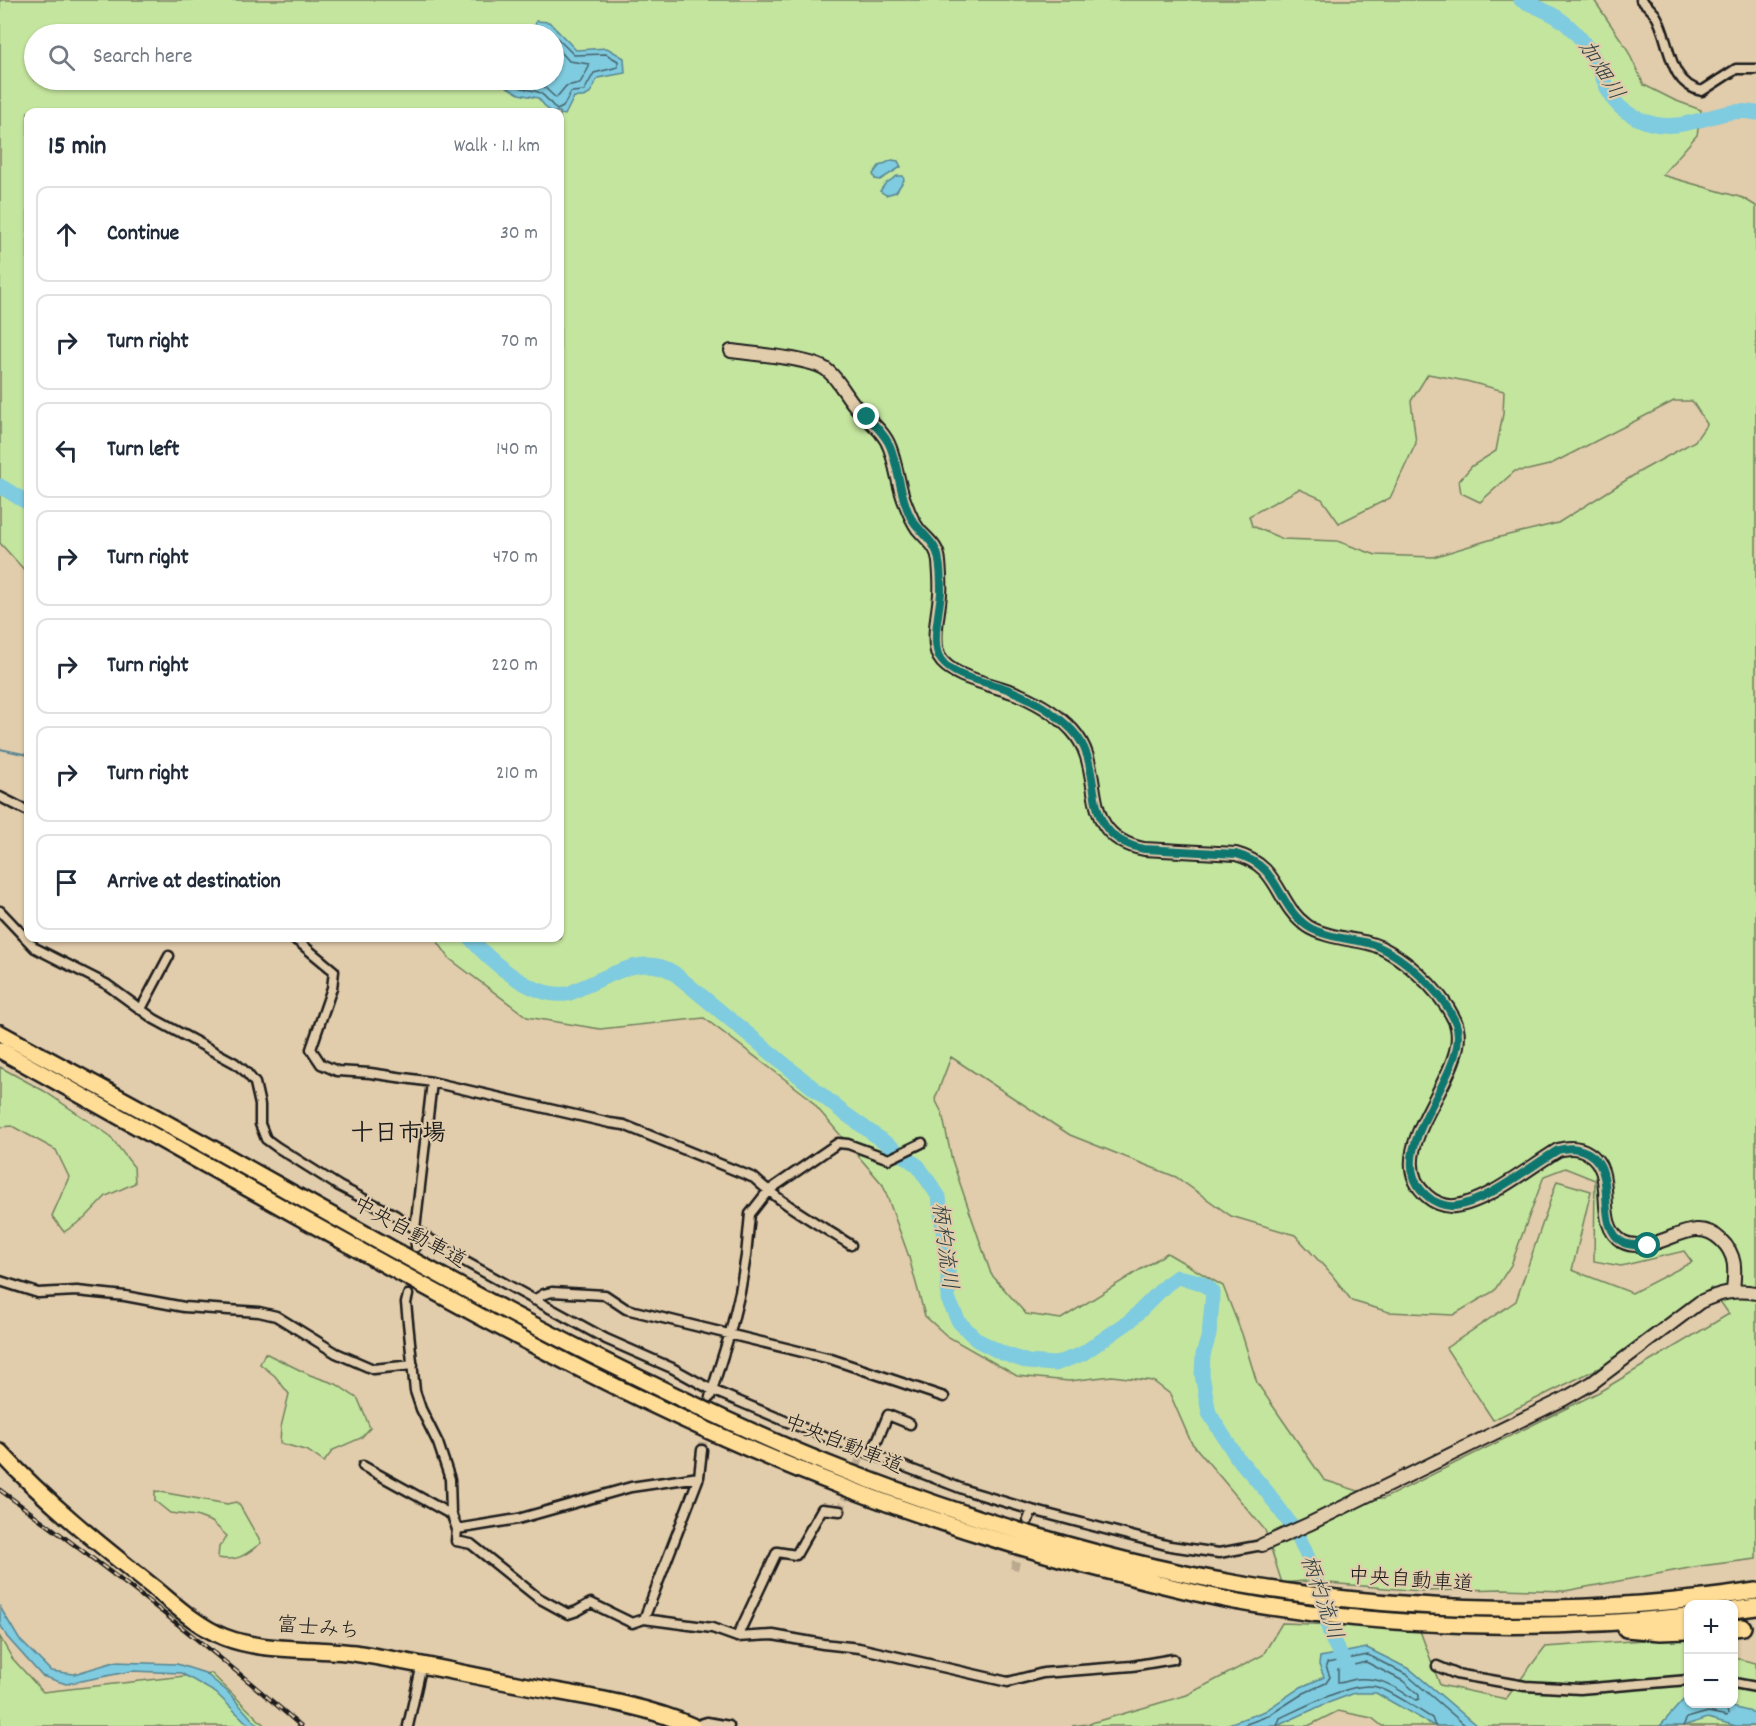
<!DOCTYPE html>
<html lang="en">
<head>
<meta charset="utf-8">
<style>
  body { margin:0; font-family:Dekko,"Klee One",sans-serif; background:#f2f2f3; color:#1f2937 }
  .controls { position:absolute; right:18px; bottom:18px; display:grid; overflow:hidden; border-radius:12px; box-shadow:0 2px 4px #0004 }
  .controls button { width:54px; height:54px; display:grid; place-items:center; padding:0; border:0; border-bottom:2px solid #e0e1e3; background:#fff; color:#1f2937; font:30px sans-serif }
  .stop { position:absolute; width:18px; height:18px; margin:-14px; border:4px solid #0f766e; border-radius:50%; background:#fff }
  .stop.end { background:#0f766e; border-color:#fff; box-shadow:0 2px 6px #0008 }
  .list { margin:0; padding:0; list-style:none }
  h2 { display:flex; justify-content:space-between; align-items:center; height:78px; margin:0; padding:0 24px; font-size:26px }
  h2 small { font-size:20px; font-weight:400; color:#747a83 }
  .list li { display:grid; grid-template-columns:39px 1fr auto; gap:18px; align-items:center; box-sizing:border-box; height:96px; margin:0 12px 12px; padding:0 12px; border:2px solid #e0e1e3; border-radius:12px }
  .list b { display:block; font-size:22px; white-space:nowrap }
  .list em { font-size:20px; font-style:normal; color:#747a83 }
  .icon { flex:none; width:33px; height:33px; fill:none; stroke:currentColor; stroke-width:2; stroke-linecap:round; stroke-linejoin:round }
  .map { position:relative; flex:none; width:1756px; height:1726px; overflow:hidden }
  .search { position:absolute; background:#fff; box-shadow:0 2px 4px #0004; left:24px; top:24px; width:540px; height:66px; display:flex; align-items:center; gap:15px; box-sizing:border-box; padding:0 21px; border-radius:33px; color:#747a83; font-size:22px }
  .panel { position:absolute; background:#fff; box-shadow:0 2px 4px #0004; left:24px; top:108px; width:540px; height:834px; border-radius:12px }
  .map>svg:first-child { display:block }
  .green { fill:#c4e59e; stroke:#70805d; stroke-width:1.5; fill-rule:evenodd }
  .water { fill:#7fcbdf; stroke:#578591; stroke-width:1.5 }
  .lines { fill:none; stroke-linecap:round; stroke-linejoin:round }
  .shore { stroke:#44626a; stroke-width:1.5 }
  .stream { stroke:#578591; stroke-width:2 }
  .river { stroke:#7fcbdf; stroke-width:15 }
  .street-tunnel { stroke:#baa98e; stroke-width:8; stroke-dasharray:8 4; stroke-linecap:butt }
  .street-casing { stroke:#1c1c1c; stroke-width:13 }
  .secondary-casing { stroke:#1c1c1c; stroke-width:16 }
  .highway-casing { stroke:#1c1c1c; stroke-width:20 }
  .street { stroke:#e1ccab; stroke-width:8 }
  .secondary { stroke:#e1ccab; stroke-width:12 }
  .highway { stroke:#ffdd96; stroke-width:15 }
  .rail-casing { stroke:#1c1c1c; stroke-width:4.5 }
  .rail { stroke:#e1ccab; stroke-width:2; stroke-dasharray:7; stroke-linecap:butt }
  .route { stroke:#0f766e; stroke-width:8 }
  .labels { text-anchor:middle; dominant-baseline:central; stroke-width:4.5; stroke-linejoin:round; paint-order:stroke }
  .street-label { font-size:21px; fill:#1c1c1c; stroke:#e1ccab }
  .water-label { font-size:22px; font-style:italic; fill:#303f43; stroke:#e1ccab }
  .quarter-label { font-size:24px; font-weight:bold; fill:#1c1c1c; stroke:#e1ccab }
</style>
</head>
<body>
<div class="map">
<svg width="1756" height="1726" viewBox="0 0 1756 1726">
  <rect width="100%" height="100%" fill="#e1ccab"/>
  <filter id="ink" filterUnits="userSpaceOnUse"><feTurbulence type="fractalNoise" baseFrequency=".0167" numOctaves="2"/><feDisplacementMap in="SourceGraphic" scale="12" xChannelSelector="R" yChannelSelector="G"/><feConvolveMatrix kernelMatrix="1 2 1 2 8 2 1 2 1" color-interpolation-filters="sRGB"/></filter>
  <g filter="url(#ink)">
    <path class="green" d="M 0,0 L 1594,0 L 1626,47 L 1644,85 L 1674,100 L 1701,110 L 1697,135 L 1662,175 L 1743,198 L 1756,206 L 1756,1559 L 1700,1566 L 1565,1591 L 1502,1589 L 1420,1591 L 1305,1581 L 1282,1583 L 1265,1530 L 1191,1442 L 1170,1394 L 1153,1381 L 1112,1376 L 1069,1381 L 1017,1376 L 947,1336 L 925,1316 L 908,1254 L 883,1185 L 807,1096 L 704,1018 L 600,1029 L 527,1017 L 450,959 L 435,938 L 560,938 L 560,112 L 28,112 L 28,574 L 0,543 ZM 34,34 L 554,34 L 554,80 L 34,80 ZM 1428,374 L 1466,381 L 1504,391 L 1503,414 L 1496,451 L 1472,466 L 1459,481 L 1461,493 L 1480,502 L 1515,471 L 1528,470 L 1549,465 L 1674,401 L 1692,401 L 1707,424 L 1695,441 L 1639,472 L 1558,523 L 1496,538 L 1433,557 L 1376,555 L 1337,541 L 1283,539 L 1252,526 L 1249,516 L 1299,489 L 1322,499 L 1339,523 L 1390,498 L 1416,443 L 1411,401 ZM 951,1057 L 1070,1135 L 1176,1177 L 1231,1216 L 1295,1235 L 1332,1275 L 1352,1301 L 1389,1312 L 1453,1315 L 1494,1291 L 1511,1265 L 1544,1176 L 1565,1168 L 1595,1180 L 1594,1261 L 1621,1266 L 1684,1251 L 1692,1262 L 1632,1293 L 1572,1270 L 1591,1191 L 1557,1181 L 1516,1301 L 1446,1348 L 1493,1420 L 1611,1362 L 1711,1288 L 1729,1314 L 1599,1392 L 1383,1499 L 1324,1480 L 1257,1383 L 1242,1334 L 1223,1286 L 1167,1253 L 1061,1319 L 1026,1314 L 991,1274 L 952,1160 L 942,1113 L 935,1099 Z
      M 0,1067 L 44,1091 L 109,1135 L 134,1167 L 135,1183 L 106,1196 L 85,1218 L 64,1232 L 52,1216 L 69,1177 L 56,1150 L 12,1126 L 0,1127 Z
      M 265,1353 L 310,1375 L 336,1384 L 358,1399 L 370,1428 L 361,1438 L 333,1450 L 324,1462 L 308,1451 L 280,1443 L 281,1427 L 289,1394 L 275,1376 L 260,1364 Z
      M 155,1491 L 227,1504 L 236,1502 L 240,1506 L 261,1543 C 245,1555 238,1562 218,1558 L 219,1547 L 227,1536 L 212,1522 L 196,1516 L 170,1513 L 155,1501 Z
      M 1282,1623 L 1419,1628 L 1440,1685 L 1506,1699 L 1545,1647 L 1688,1637 L 1688,1704 L 1734,1704 L 1734,1658 L 1756,1663 L 1756,1726 L 1382,1726 L 1372,1718 L 1338,1711 L 1308,1726 L 1072,1726 L 1088,1724 L 1187,1695 L 1263,1655 Z
      M 0,1637 L 12,1658 L 43,1692 L 211,1673 L 265,1726 L 0,1726 Z"/>
    <path class="water" d="M 536,21 L 549,22 L 576,50 L 607,48 L 624,58 L 625,73 L 598,78 C 590,92 591,99 574,97 L 565,115 L 560,114 L 560,112 L 550,112 L 538,98 L 519,94 L 507,87 L 505,80 L 554,80 L 554,34 L 534,34 Z
      M 892,160 L 898,161 L 901,167 L 880,180 L 875,179 L 873,174 L 879,166 Z
      M 897,176 L 903,176 L 904,180 L 896,192 L 886,195 L 880,191 L 885,184 Z
      M 0,1607 L 19,1639 L 51,1671 L 74,1674 L 114,1662 L 177,1664 L 205,1673 L 228,1692 L 258,1726 L 250,1726 L 216,1693 L 181,1673 L 132,1671 L 66,1684 L 42,1676 L 7,1637 L 0,1624 Z
      M 1367,1648 L 1411,1670 L 1477,1726 L 1434,1726 L 1376,1693 L 1355,1693 L 1325,1704 L 1277,1726 L 1223,1726 L 1265,1711 L 1301,1687 L 1324,1677 L 1319,1665 L 1320,1657 Z
      M 1685,1698 L 1688,1698 L 1688,1704 L 1720,1704 L 1756,1713 L 1756,1726 L 1736,1726 L 1708,1718 L 1683,1726 L 1660,1726 Z"/>
    <g class="lines">
      <path class="shore" d="M 511,80 C 517,90 528,88 538,92 C 546,95 551,105 557,110 L 563,107 L 571,92 L 584,91 L 594,73 L 618,67 L 618,61 L 606,54 L 574,55 L 547,28 L 542,28 L 540,34
        M 521,80 L 543,86 L 556,98 L 566,86 L 580,83 L 589,67 L 589,64 L 569,61 L 554,44
        M 1366,1662 L 1403,1681 L 1419,1695 L 1419,1699 L 1416,1700 C 1393,1687 1384,1677 1356,1679 C 1350,1680 1344,1683 1338,1683 L 1338,1669 Z
        M 1241,1726 L 1268,1716 L 1304,1693 L 1326,1683 L 1330,1677 L 1326,1666 L 1327,1663 L 1368,1655 L 1407,1675 L 1466,1726
        M 1277,1726 L 1280,1718 C 1302,1708 1357,1678 1380,1688 C 1398,1695 1415,1708 1432,1718 L 1435,1726
        M 1683,1726 L 1687,1718 L 1708,1712 L 1727,1716 L 1728,1713 L 1724,1704"/>
      <path class="stream" d="M 0,749 L 28,755"/>
      <path class="river" d="M 1521,0 C 1552,13 1567,19 1587,47 C 1610,77 1599,104 1644,121 C 1687,137 1717,104 1756,113
        M 0,486 L 28,503
        M 470,938 C 491,962 532,998 566,994 C 572,993 578,989 583,987 C 611,975 645,953 674,973 L 840,1110 L 918,1166 L 939,1197 L 948,1270 L 948,1299 L 959,1322 L 977,1340 L 1002,1353 L 1028,1362 L 1055,1364 L 1082,1354 L 1130,1321 L 1166,1285 L 1177,1277 C 1191,1280 1203,1281 1213,1292 L 1209,1335 L 1203,1355 L 1202,1375 L 1209,1413 L 1236,1456 L 1267,1492 L 1297,1533 L 1313,1569 L 1331,1637 L 1349,1671"/>
      <path class="street-tunnel" d="M 408,1295 L 416,1247
        M 702,1450 L 710,1397
        M 840,1511 L 860,1458
        M 1014,1569 L 1021,1544"/>
      <defs>
        <path id="street" d="M 1641,0 C 1646,4 1651,9 1655,14 C 1671,39 1666,83 1702,91 L 1736,69 L 1756,69
          M 0,797 L 28,811
          M 0,911 L 35,948 L 106,984 L 154,1019 L 235,1063 L 246,1072 L 255,1083 L 260,1105 L 260,1124 L 266,1139 L 277,1147 L 339,1186 L 395,1215 L 453,1255 L 606,1339 L 672,1368 L 712,1390 L 785,1421 L 968,1491 L 1032,1510 L 1170,1546 L 1219,1553 L 1262,1545
          M 291,938 L 299,942 L 334,971 L 332,988 L 311,1049 L 321,1064 L 337,1071 L 370,1073 L 432,1082 L 610,1123 L 624,1125 L 754,1178 C 783,1205 818,1224 851,1245
          M 141,1009 L 169,956
          M 416,1247 L 415,1229 L 432,1082
          M 0,1281 L 38,1293 L 77,1291 L 125,1296 L 184,1307 L 259,1312 L 276,1316 L 336,1353 L 373,1369 L 413,1365
          M 408,1295 L 406,1303 L 415,1391 L 421,1409 L 438,1443 L 450,1479 L 451,1513 L 457,1529 L 456,1541 L 471,1544 L 537,1597 L 568,1614 L 577,1611 L 591,1603 L 632,1623 L 644,1619 L 712,1628 L 737,1637 L 773,1635 L 823,1644 L 859,1648 L 1008,1682 L 1043,1673 L 1132,1666 L 1173,1659
          M 534,1300 L 544,1294 L 552,1292 L 605,1295 L 626,1309 L 831,1359 L 944,1397
          M 710,1397 L 730,1333 L 740,1292 L 746,1256 L 750,1214 L 768,1191 L 838,1143 L 848,1144 L 889,1159 L 922,1143
          M 872,1453 L 888,1415 L 910,1424
          M 363,1466 L 452,1515
          M 1028,1520 L 1032,1510
          M 457,1529 L 518,1519 L 631,1487 L 699,1477
          M 644,1619 L 699,1477 L 702,1450
          M 737,1637 L 777,1552 L 796,1555 L 822,1509 L 840,1511
          M 1437,1666 L 1456,1674 L 1525,1686 L 1580,1689 L 1688,1680
          M 1734,1683 L 1756,1687
          M 408,1726 L 422,1664
          M 694,1726 L 707,1722 L 729,1726"/>
        <path id="secondary" d="M 731,351 C 752,354 814,358 828,371 C 839,380 846,396 856,407 C 868,420 884,431 890,448 C 897,467 898,487 906,505 C 909,513 913,522 918,529 C 928,541 938,546 939,562 C 940,573 941,584 940,594 C 939,611 931,641 939,657 C 951,679 998,685 1020,695 C 1038,703 1059,716 1072,730 C 1109,770 1073,834 1144,849 L 1236,854 C 1281,866 1275,903 1307,926 C 1321,936 1350,939 1368,943 C 1399,951 1440,990 1454,1019 C 1479,1068 1375,1149 1426,1195 C 1433,1202 1445,1207 1455,1206 C 1486,1203 1531,1166 1558,1150 C 1569,1147 1579,1147 1588,1153 C 1620,1172 1591,1223 1623,1242 C 1627,1244 1633,1245 1637,1245 C 1669,1247 1694,1214 1721,1240 C 1737,1255 1735,1271 1733,1290
          M 1262,1545 L 1309,1524 L 1564,1399 L 1592,1383 L 1700,1302 C 1719,1293 1735,1289 1756,1293"/>
        <path id="highway" d="M 0,1033 C 77,1075 156,1117 233,1160 C 354,1228 474,1296 598,1358 C 680,1398 762,1439 848,1472 C 974,1520 1105,1561 1238,1584 C 1406,1613 1587,1617 1756,1591
          M 0,1050 C 101,1107 202,1162 303,1219 C 477,1316 654,1415 841,1486 C 935,1522 1030,1552 1128,1576 C 1163,1585 1199,1594 1234,1601 C 1382,1628 1539,1632 1688,1616
          M 0,1452 C 46,1502 100,1545 153,1587 C 175,1605 197,1626 224,1637 C 265,1653 311,1647 354,1653 C 414,1662 473,1676 533,1687 C 583,1696 646,1705 692,1726
          M 1734,1610 L 1756,1607
          M 1734,1628 L 1743,1627
          M 1626,1629 L 1660,1632 L 1688,1631"/>
      </defs>
      <use href="#street" class="street-casing"/>
      <use href="#secondary" class="secondary-casing"/>
      <use href="#highway" class="highway-casing"/>
      <use href="#street" class="street"/>
      <use href="#secondary" class="secondary"/>
      <use href="#highway" class="highway"/>
      <defs>
        <path id="rail" d="M 0,1490 C 103,1565 205,1642 301,1726"/>
      </defs>
      <use href="#rail" class="rail-casing"/>
      <use href="#rail" class="rail"/>
    </g>
  </g>
  <g class="lines" filter="url(#ink)">
    <path class="route" d="M 867,417 C 876,426 885,435 890,446 C 899,468 899,493 910,516 C 918,532 937,541 939,561 C 941,571 941,582 941,592 C 940,610 930,645 941,660 C 955,679 986,681 1007,689 C 1030,698 1054,712 1072,730 C 1110,769 1072,834 1144,849 L 1236,854 C 1281,866 1275,903 1307,926 C 1321,936 1350,939 1368,943 C 1399,951 1440,990 1454,1019 C 1479,1068 1375,1149 1426,1195 C 1433,1202 1445,1207 1455,1206 C 1485,1203 1531,1166 1558,1150 C 1579,1144 1600,1154 1604,1177 C 1609,1198 1601,1230 1624,1243 C 1631,1246 1640,1245 1648,1246"/>
  </g>
  <g class="labels">
    <g class="street-label">
      <text transform="translate(409 1234) rotate(29)">中央自動車道</text>
      <text transform="translate(843 1446) rotate(22)">中央自動車道</text>
      <text transform="translate(1411 1582) rotate(4)">中央自動車道</text>
      <text transform="translate(318 1630) rotate(5)">富士みち</text>
    </g>
    <g class="water-label">
      <text transform="translate(1600 71) rotate(58)">加畑川</text>
      <text transform="translate(943 1246) rotate(83)">柄杓流川</text>
      <text transform="translate(1320 1598) rotate(71)">柄杓流川</text>
    </g>
    <g class="quarter-label">
      <text x="398" y="1135">十日市場</text>
    </g>
  </g>
</svg>
<div class="controls">
<button>+</button>
<button>−</button>
</div>
<div class="stop" style="left:1648px;top:1246px"></div>
<div class="stop end" style="left:867px;top:417px"></div>
<div class="search"><svg class="icon" aria-label="search" viewBox="0 0 24 24"><circle cx="10" cy="10" r="6"/><path d="M15 15l6 6"/></svg>Search here</div>
<section class="panel">
<h2>15 min<small>Walk · 1.1 km</small></h2>
<ul class="list">
<li><svg class="icon" aria-label="ahead" viewBox="0 0 24 24"><path d="M12 20V5M6 11l6-6 6 6"/></svg><div><b>Continue</b></div><em>30 m</em></li>
<li><svg class="icon" aria-label="right" viewBox="0 0 24 24"><path d="M7 20v-9h11M14 6l5 5-5 5"/></svg><div><b>Turn right</b></div><em>70 m</em></li>
<li><svg class="icon" aria-label="left" viewBox="0 0 24 24"><path d="M17 20v-9H6M10 6l-5 5 5 5"/></svg><div><b>Turn left</b></div><em>140 m</em></li>
<li><svg class="icon" aria-label="right" viewBox="0 0 24 24"><path d="M7 20v-9h11M14 6l5 5-5 5"/></svg><div><b>Turn right</b></div><em>470 m</em></li>
<li><svg class="icon" aria-label="right" viewBox="0 0 24 24"><path d="M7 20v-9h11M14 6l5 5-5 5"/></svg><div><b>Turn right</b></div><em>220 m</em></li>
<li><svg class="icon" aria-label="right" viewBox="0 0 24 24"><path d="M7 20v-9h11M14 6l5 5-5 5"/></svg><div><b>Turn right</b></div><em>210 m</em></li>
<li><svg class="icon" aria-label="arrive" viewBox="0 0 24 24"><path d="M6 21V4h12l-3 4 3 4H6"/></svg><div><b>Arrive at destination</b></div></li>
</ul>
</section>
</div>
</body>
</html>
